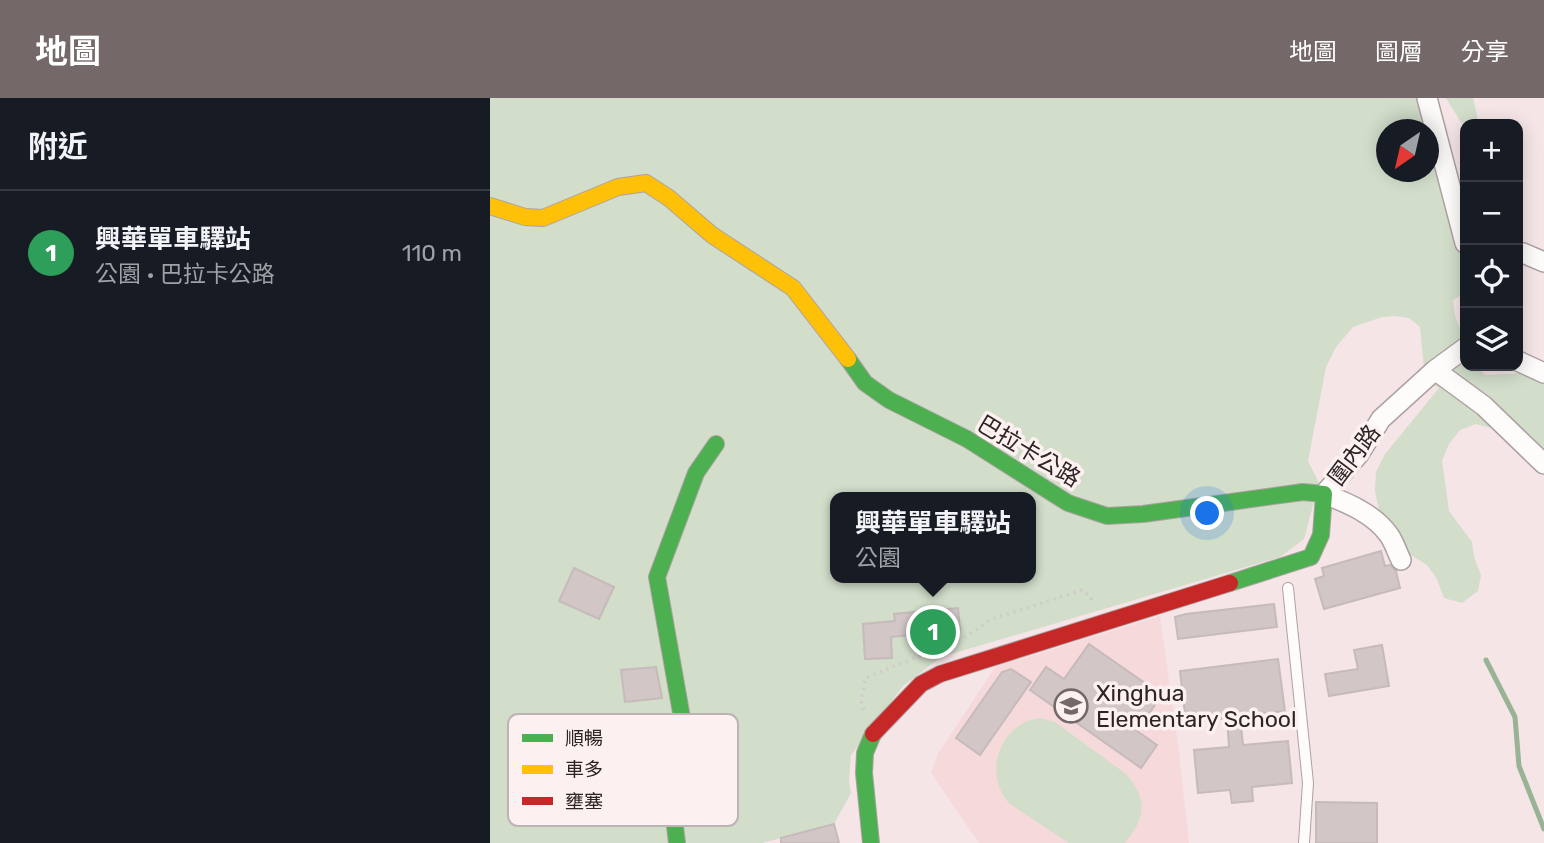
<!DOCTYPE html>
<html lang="zh-TW">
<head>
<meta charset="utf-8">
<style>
  body { margin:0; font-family:Rubik,"Noto Sans TC",sans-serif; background:#20242c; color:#f1f3f6 }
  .controls { position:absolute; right:21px; top:21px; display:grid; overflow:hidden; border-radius:14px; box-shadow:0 4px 18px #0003 }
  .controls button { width:63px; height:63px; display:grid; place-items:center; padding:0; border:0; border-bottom:2px solid #363941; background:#171b24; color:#f1f3f6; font:35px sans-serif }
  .compass { position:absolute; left:886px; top:21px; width:63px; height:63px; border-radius:50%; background:#171b24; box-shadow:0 4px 18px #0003; rotate:214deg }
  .you { position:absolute; left:718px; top:416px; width:24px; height:24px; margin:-18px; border:5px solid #fff; border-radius:50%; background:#1a73e8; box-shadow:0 0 0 10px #1a73e833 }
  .badge { display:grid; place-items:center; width:46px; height:46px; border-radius:50%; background:#746868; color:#fff; font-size:23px; font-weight:700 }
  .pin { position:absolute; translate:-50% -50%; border:4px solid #fff; box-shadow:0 2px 7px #0006 }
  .popup { position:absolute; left:340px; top:394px; width:206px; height:91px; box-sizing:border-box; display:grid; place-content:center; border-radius:14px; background:#171b24; filter:drop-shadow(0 2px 5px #0005); font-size:23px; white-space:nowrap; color:#9ea1a6 }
  .popup b { font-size:26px; color:#f1f3f6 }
  .popup::after { content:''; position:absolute; left:50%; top:100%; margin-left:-14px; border:14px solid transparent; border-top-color:#171b24 }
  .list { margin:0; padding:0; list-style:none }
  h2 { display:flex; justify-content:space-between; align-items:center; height:91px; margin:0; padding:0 28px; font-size:30px }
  h2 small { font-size:23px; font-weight:400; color:#9ea1a6 }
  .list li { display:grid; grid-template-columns:46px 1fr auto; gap:21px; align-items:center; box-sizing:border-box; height:126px; padding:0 28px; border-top:2px solid #363941 }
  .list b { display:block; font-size:26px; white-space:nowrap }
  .list p { margin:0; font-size:23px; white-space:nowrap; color:#9ea1a6 }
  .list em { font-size:23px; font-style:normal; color:#9ea1a6 }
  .icon { flex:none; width:38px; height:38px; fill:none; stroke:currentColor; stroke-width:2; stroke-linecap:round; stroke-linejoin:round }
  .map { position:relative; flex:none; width:1054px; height:745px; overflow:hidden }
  header { display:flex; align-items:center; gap:42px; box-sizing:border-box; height:98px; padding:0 35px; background:#746868; color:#fff }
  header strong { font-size:33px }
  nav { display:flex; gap:38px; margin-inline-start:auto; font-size:24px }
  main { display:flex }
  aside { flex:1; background:#171b24 }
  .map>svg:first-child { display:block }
  .built { fill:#f6dadb }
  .green { fill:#d2ddca; fill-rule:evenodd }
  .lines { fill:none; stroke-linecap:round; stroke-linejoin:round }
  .stream { stroke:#99b395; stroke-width:5 }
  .building { fill:#d2c6c7; stroke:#c6baba; stroke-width:2 }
  .lane-casing { stroke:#ada1a2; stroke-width:12 }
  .street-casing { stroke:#ada1a2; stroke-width:22 }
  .fast-casing { stroke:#ada1a2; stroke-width:18 }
  .slow-casing { stroke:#ada1a2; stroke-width:18 }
  .jam-casing { stroke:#ada1a2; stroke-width:18 }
  .path { stroke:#d0caca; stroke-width:3.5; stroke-dasharray:2 5; stroke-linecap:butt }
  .lane { stroke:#fefbfb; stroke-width:10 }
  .street { stroke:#fefbfb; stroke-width:19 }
  .fast { stroke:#4caf50; stroke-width:16 }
  .slow { stroke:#ffc107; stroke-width:16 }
  .jam { stroke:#c62828; stroke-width:16 }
  .labels { text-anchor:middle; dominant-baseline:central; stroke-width:7; stroke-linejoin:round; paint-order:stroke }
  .street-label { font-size:23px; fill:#2e2424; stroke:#fcf0f1 }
  .poi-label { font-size:23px; fill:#2e2424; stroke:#fcf0f1; text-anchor:start }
  .key { fill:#fcf0f1; stroke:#beb3b4; stroke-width:2 }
  .key-label { font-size:19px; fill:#2e2424 }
</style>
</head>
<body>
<header>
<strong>地圖</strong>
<nav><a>地圖</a><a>圖層</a><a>分享</a></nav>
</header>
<main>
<aside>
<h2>附近<small></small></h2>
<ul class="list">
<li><span class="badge" style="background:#2e9e5b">1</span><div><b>興華單車驛站</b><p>公園 · 巴拉卡公路</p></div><em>110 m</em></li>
</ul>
</aside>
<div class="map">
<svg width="1054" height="745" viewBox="0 0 1054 745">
  <rect width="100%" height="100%" fill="#f5e5e6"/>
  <path class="built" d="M 670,518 L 688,647 L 699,745 L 489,745 L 441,675 L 448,656 L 505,569 Z"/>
  <path class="green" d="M 0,0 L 933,0 L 975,153 L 975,195 L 963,202 L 965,218 L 975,243 L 975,268 L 987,268 L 995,277 L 1033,275 L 1054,285 L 1054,356 L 1005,331 L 986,326 L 970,332 L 959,346 L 952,363 L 959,413 L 982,444 L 984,459 L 991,477 L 988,493 L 972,505 L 954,500 L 947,481 L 937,467 L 905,447 L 893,432 L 885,393 L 886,374 L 895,356 L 949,290 L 938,283 L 934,271 L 930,229 L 919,220 L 905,218 L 892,219 L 863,229 L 846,249 L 836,269 L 818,363 L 829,385 L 814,441 L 790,459 L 451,559 L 413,588 L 361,657 L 359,683 L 361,695 L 344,726 L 272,745 L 0,745 ZM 897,32 L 939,32 L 939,74 L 897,74 ZM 345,399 L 541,399 L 541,480 L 345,480 Z
    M 956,0 L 983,0 L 989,26 L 975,26 L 975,31 Z
    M 549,620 L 565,624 L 636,676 C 658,701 656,720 635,745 L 579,745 L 520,706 C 492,677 509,626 549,620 Z"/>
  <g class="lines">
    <path class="stream" d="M 996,562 L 1025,619 L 1029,668 L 1054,731"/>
  </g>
  <path class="building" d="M 891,453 L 895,468 L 900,467 L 906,473 L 910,490 L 834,511 L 825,481 L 834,478 L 832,470 Z
    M 84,470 L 124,489 L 109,521 L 69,503 Z
    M 784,506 L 787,529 L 688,541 L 685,519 L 696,516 Z
    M 468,510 L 470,532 L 401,539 L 402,560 L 375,561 L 373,526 L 405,523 L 404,516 Z
    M 599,546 L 672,597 L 647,633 L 667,647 L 651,670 L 540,592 L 556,569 L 574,581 Z
    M 892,547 L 899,588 L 839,598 L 835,576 L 868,571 L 864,552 Z
    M 788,561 L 795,613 L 750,618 L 753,647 L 798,643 L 802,685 L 762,689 L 763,703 L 742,705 L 740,692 L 708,695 L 704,652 L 739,649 L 737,620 L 696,625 L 690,573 Z
    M 166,569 L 172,600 L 135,604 L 131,572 Z
    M 521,571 L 541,584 L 490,657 L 466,640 L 512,574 Z
    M 826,704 L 887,705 L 887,745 L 826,745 Z
    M 344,726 L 349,745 L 291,745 L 291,740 Z"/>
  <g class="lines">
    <defs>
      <path id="lane" d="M 798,490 L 818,685 L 814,745"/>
      <path id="street" d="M 937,0 L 975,145
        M 1028,156 L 1033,155 L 1054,164
        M 1028,263 L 1054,275
        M 945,272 L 994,308 L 1054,366
        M 911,462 C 907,454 904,444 899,437 C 884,416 858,405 834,396 L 869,356 L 891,321 L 945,272 L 975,250"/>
      <path id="fast" d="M 358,261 L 375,285 L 399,302 L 477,341 L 578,405 L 617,418 L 653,416 L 813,394 L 834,396 L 831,437 L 821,459 L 740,485
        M 187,745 L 183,712 L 192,620 L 167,479 L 206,375 L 226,346
        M 381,745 L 374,675 L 375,655 L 383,636"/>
      <path id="slow" d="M 0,108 L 35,119 L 53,120 L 128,89 L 156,85 L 179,100 L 222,137 L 303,190 L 358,261"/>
      <path id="jam" d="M 383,636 L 431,586 L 450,576 L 740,485"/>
    </defs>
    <use href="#lane" class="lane-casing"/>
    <use href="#street" class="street-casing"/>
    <use href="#fast" class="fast-casing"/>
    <use href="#slow" class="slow-casing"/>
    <use href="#jam" class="jam-casing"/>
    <path class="path" d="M 374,612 L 371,603 L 375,580 L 472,541 L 502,521 L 592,492 L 601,500 L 603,506"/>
    <use href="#lane" class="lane"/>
    <use href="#street" class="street"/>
    <use href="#fast" class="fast"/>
    <use href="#slow" class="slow"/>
    <use href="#jam" class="jam"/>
  </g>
  <defs>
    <symbol id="school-ring" viewBox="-11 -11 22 22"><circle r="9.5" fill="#fcf0f1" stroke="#746868" stroke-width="1.5"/><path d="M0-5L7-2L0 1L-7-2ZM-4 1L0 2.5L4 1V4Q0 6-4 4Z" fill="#746868"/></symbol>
  </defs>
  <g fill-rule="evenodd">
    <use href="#school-ring" x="562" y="589" width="38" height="38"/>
  </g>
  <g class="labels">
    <g class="street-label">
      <text transform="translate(539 353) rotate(31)">巴拉卡公路</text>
      <text transform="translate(864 357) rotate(-53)">圍內路</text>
    </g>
    <g class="poi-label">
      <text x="606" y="595">Xinghua<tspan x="606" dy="26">Elementary School</tspan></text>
    </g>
  </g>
  <rect x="18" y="616" width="230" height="112" rx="10" class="key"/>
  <rect x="32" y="636" width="31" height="8" fill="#4caf50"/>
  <rect x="32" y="667" width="31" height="9" fill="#ffc107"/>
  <rect x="32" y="699" width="31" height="8" fill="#c62828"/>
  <g class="key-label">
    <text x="75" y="647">順暢</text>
    <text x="75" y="678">車多</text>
    <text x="75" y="710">壅塞</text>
  </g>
</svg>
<div class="controls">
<button>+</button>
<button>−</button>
<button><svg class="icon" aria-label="locate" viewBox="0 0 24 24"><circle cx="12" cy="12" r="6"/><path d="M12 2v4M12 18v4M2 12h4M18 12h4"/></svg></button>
<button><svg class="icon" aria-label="layers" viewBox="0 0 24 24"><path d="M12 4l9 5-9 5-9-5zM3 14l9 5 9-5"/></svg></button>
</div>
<svg class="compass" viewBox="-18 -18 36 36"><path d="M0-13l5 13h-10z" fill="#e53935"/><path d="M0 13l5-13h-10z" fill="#9ea1a6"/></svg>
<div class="you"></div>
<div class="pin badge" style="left:443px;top:534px;background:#2e9e5b">1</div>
<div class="popup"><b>興華單車驛站</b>公園</div>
</div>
</main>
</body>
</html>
